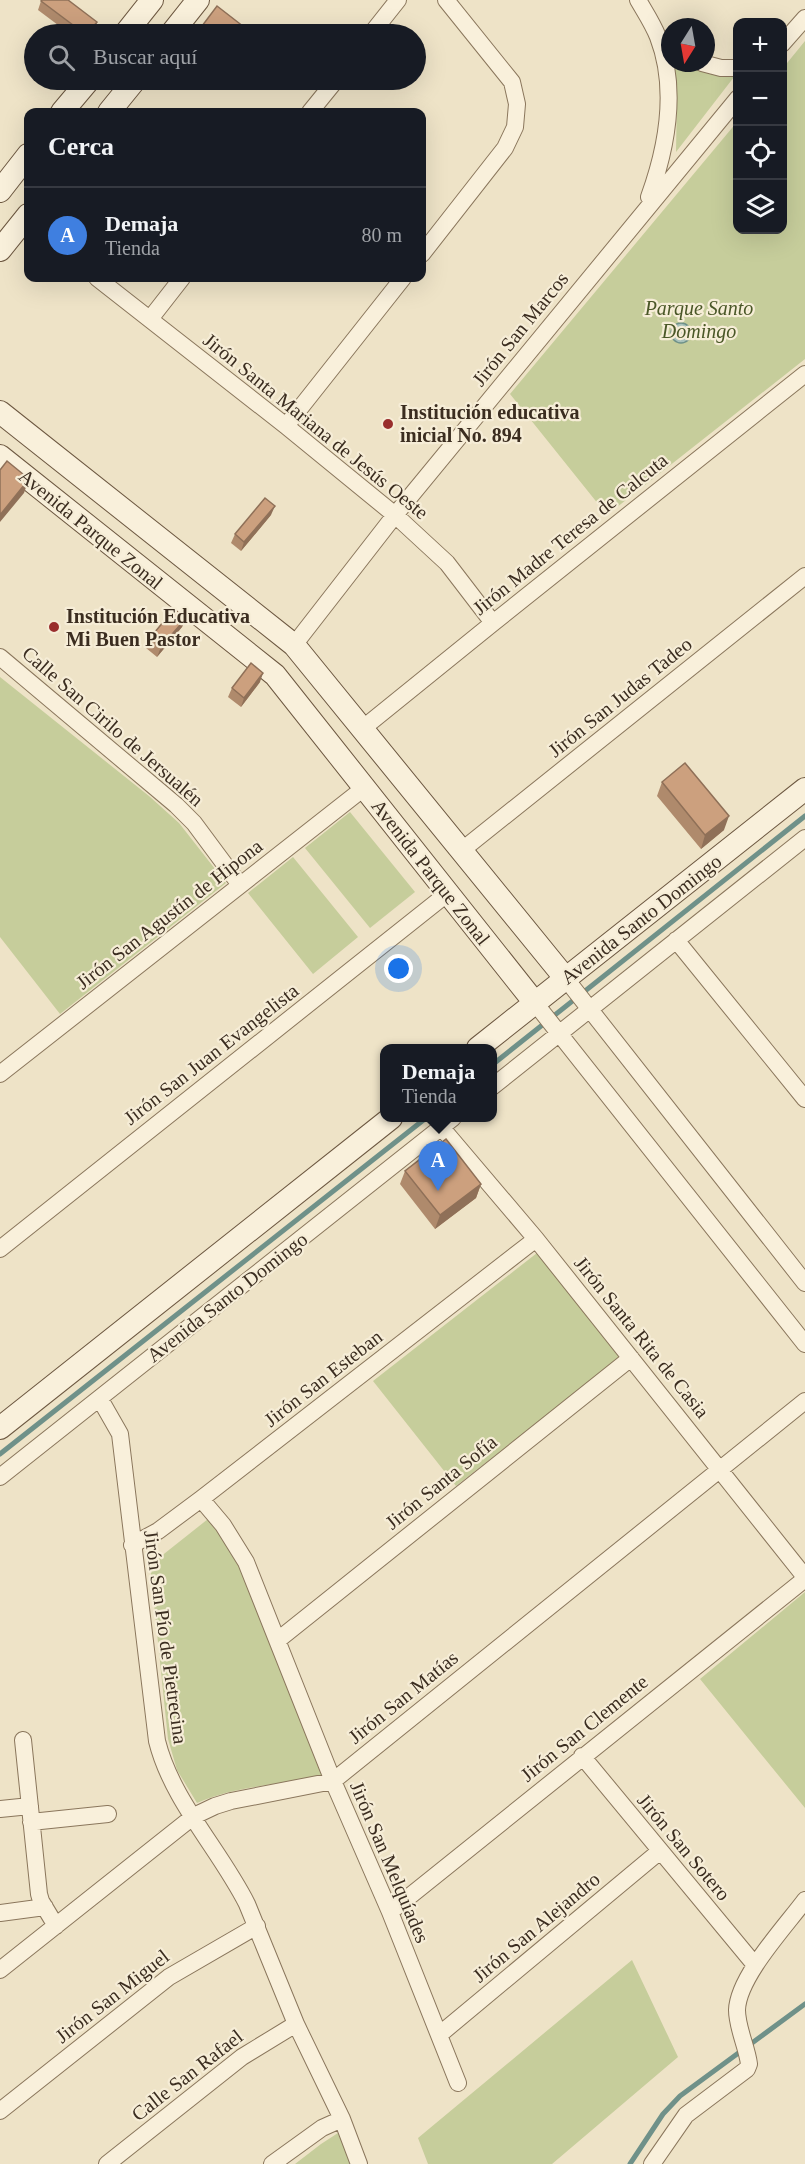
<!DOCTYPE html>
<html lang="es">
<head>
<meta charset="utf-8">
<style>
  body { margin:0; font-family:Georgia,serif; background:#242831; color:#f1f3f6 }
  .controls { position:absolute; right:18px; top:18px; display:grid; overflow:hidden; border-radius:12px; box-shadow:0 6px 24px #0002 }
  .controls button { width:54px; height:54px; display:grid; place-items:center; padding:0; border:0; border-bottom:2px solid #363941; background:#171b24; color:#f1f3f6; font:30px sans-serif }
  .compass { position:absolute; left:661px; top:18px; width:54px; height:54px; border-radius:50%; background:#171b24; box-shadow:0 6px 24px #0002; rotate:191deg }
  .you { position:absolute; left:399px; top:969px; width:21px; height:21px; margin:-15px; border:4px solid #fff; border-radius:50%; background:#1a73e8; box-shadow:0 0 0 9px #1a73e833 }
  .badge { display:grid; place-items:center; width:39px; height:39px; border-radius:50%; background:#c99a9c; color:#fff; font-size:20px; font-weight:700 }
  .pin { position:absolute; translate:-50% -50px; filter:drop-shadow(0 2px 3px #0008) }
  .pin::after { content:''; position:absolute; top:32px; width:21px; height:18px; background:inherit; clip-path:polygon(0 0,100% 0,50% 100%) }
  .popup { position:absolute; left:380px; top:1044px; width:117px; height:78px; box-sizing:border-box; display:grid; place-content:center; border-radius:12px; background:#171b24; filter:drop-shadow(0 2px 4px #0005); font-size:20px; white-space:nowrap; color:#9ea1a6 }
  .popup b { font-size:22px; color:#f1f3f6 }
  .popup::after { content:''; position:absolute; left:50%; top:100%; margin-left:-12px; border:12px solid transparent; border-top-color:#171b24 }
  .list { margin:0; padding:0; list-style:none }
  h2 { display:flex; justify-content:space-between; align-items:center; height:78px; margin:0; padding:0 24px; font-size:26px }
  h2 small { font-size:20px; font-weight:400; color:#9ea1a6 }
  .list li { display:grid; grid-template-columns:39px 1fr auto; gap:18px; align-items:center; box-sizing:border-box; height:96px; padding:0 24px; border-top:2px solid #363941 }
  .list b { display:block; font-size:22px; white-space:nowrap }
  .list p { margin:0; font-size:20px; white-space:nowrap; color:#9ea1a6 }
  .list em { font-size:20px; font-style:normal; color:#9ea1a6 }
  .icon { flex:none; width:33px; height:33px; fill:none; stroke:currentColor; stroke-width:2; stroke-linecap:round; stroke-linejoin:round }
  .map { position:relative; flex:none; width:805px; height:2164px; overflow:hidden }
  .search { position:absolute; background:#171b24; box-shadow:0 6px 24px #0002; left:24px; top:24px; width:402px; height:66px; display:flex; align-items:center; gap:15px; box-sizing:border-box; padding:0 21px; border-radius:33px; color:#9ea1a6; font-size:22px }
  .panel { position:absolute; background:#171b24; box-shadow:0 6px 24px #0002; left:24px; top:108px; width:402px; height:174px; border-radius:12px }
  .map>svg:first-child { display:block }
  .green { fill:#c6cd9b }
  .water { fill:#a9c2bb; stroke:#6f9189; stroke-width:1.5 }
  .lines { fill:none; stroke-linecap:round; stroke-linejoin:round }
  .stream { stroke:#6f9189; stroke-width:5 }
  .minor-casing { stroke:#8a765c; stroke-width:18 }
  .secondary-casing { stroke:#6c5740; stroke-width:24 }
  .minor { stroke:#f9f0db; stroke-width:16 }
  .secondary { stroke:#f9f0db; stroke-width:22 }
  .wall { fill:#af8a6c }
  .shaded-wall { fill:#8f7058 }
  .building { fill:#cca07e; stroke:#8f7058; stroke-width:1.5 }
  .poi-dot { fill:#992e2d; stroke:#f6edd7; stroke-width:2 }
  .labels { text-anchor:middle; dominant-baseline:central; stroke-width:4.5; stroke-linejoin:round; paint-order:stroke }
  .park-label { font-size:20px; font-style:italic; fill:#4a5727; stroke:#f6edd7 }
  .street-label { font-size:20px; fill:#3b2d20; stroke:#f6edd7 }
  .poi-label { font-size:20px; font-weight:bold; fill:#3b2d20; stroke:#f6edd7; text-anchor:start }
</style>
</head>
<body>
<div class="map">
<svg width="805" height="2164" viewBox="0 0 805 2164">
  <rect width="100%" height="100%" fill="#eee3c7"/>
  <path class="green" d="M 805,41 L 805,359 L 607,515 L 510,394 L 737,122 L 738,230 L 782,230 L 783,68 Z
    M 673,63 L 686,63 L 691,66 L 734,77 L 676,152 L 677,94 Z
    M 0,677 L 149,796 L 179,823 L 226,883 L 60,1014 L 0,937 Z
    M 350,812 L 415,892 L 370,928 L 305,848 Z
    M 293,857 L 358,937 L 313,974 L 248,893 Z
    M 537,1253 L 620,1358 L 456,1486 L 373,1381 Z
    M 208,1519 L 235,1556 L 326,1774 C 282,1786 239,1784 197,1803 L 177,1770 L 168,1739 L 150,1565 Z
    M 805,1592 L 805,1808 L 700,1679 Z
    M 632,1960 L 678,2057 L 552,2164 L 428,2164 L 418,2138 Z
    M 338,2133 L 351,2164 L 295,2164 L 321,2144 Z"/>
  <path class="water" d="M671 333a10 10 0 1 1 20 0a10 10 0 1 1-20 0Z"/>
  <g class="lines">
    <path class="stream" d="M 492,1065 L 805,816
      M 0,1454 L 426,1118
      M 630,2164 L 663,2114 L 680,2096 L 805,2004"/>
    <defs>
      <path id="minor" d="M 638,0 C 645,12 653,24 658,37 C 678,89 667,147 649,197
        M 371,34 L 398,0
        M 782,44 L 805,18
        M 702,63 L 721,68 L 738,68
        M 310,112 L 336,80
        M 422,254 L 505,148 L 515,127 L 517,104 L 512,82 L 446,0
        M 97,278 L 286,426 L 395,515 L 447,563 L 493,623
        M 150,319 L 182,278
        M 286,426 L 403,278
        M 294,645 L 395,515 L 738,98
        M 0,657 L 176,805 L 194,823 L 240,885
        M 362,729 L 493,623 L 805,374
        M 461,851 L 805,576
        M 676,940 L 805,1099
        M 566,979 L 805,1283
        M 535,1003 L 805,1344
        M 0,1074 L 364,788
        M 492,1087 L 805,838
        M 441,1127 L 536,1239 L 805,1577
        M 0,1249 L 448,893
        M 100,1399 L 120,1434 L 157,1741 C 172,1801 220,1850 247,1904 L 296,2024 L 342,2119 L 359,2164
        M 0,1477 L 453,1118
        M 201,1499 L 223,1525 L 246,1562 L 333,1781 L 390,1912 L 458,2083
        M 132,1545 L 158,1531 L 201,1499 L 536,1239
        M 278,1640 L 631,1358
        M 23,1740 L 39,1894 L 41,1901 L 56,1926
        M 582,1756 L 755,1965
        M 0,1809 L 30,1806
        M 31,1822 L 108,1814
        M 390,1912 L 805,1579
        M 0,1913 L 45,1907
        M 0,1970 L 194,1816 L 215,1806 L 231,1801 L 333,1781 L 805,1401
        M 439,2035 L 660,1851
        M 0,2111 L 169,1977 L 257,1926
        M 107,2164 L 242,2057 L 296,2024
        M 272,2164 L 322,2128 L 342,2119
        M 652,2164 L 686,2115 L 747,2069 L 749,2064 C 747,2047 737,2028 737,2010 C 738,1977 785,1927 805,1900"/>
      <path id="secondary" d="M 125,34 L 152,0
        M 171,34 L 198,0
        M 62,112 L 89,80
        M 109,112 L 135,80
        M 0,191 L 28,155
        M 0,250 L 28,215
        M 0,412 L 294,645 L 566,979
        M 0,456 L 275,675 L 535,1003
        M 478,1048 L 805,789
        M 0,1428 L 391,1118"/>
    </defs>
    <use href="#minor" class="minor-casing"/>
    <use href="#secondary" class="secondary-casing"/>
    <use href="#minor" class="minor"/>
    <use href="#secondary" class="secondary"/>
  </g>
  <path class="wall" d="M 41,1 L 97,22 L 93,31 L 91,34 L 70,34 L 38,10 Z
    M 204,80 L 225,80 L 217,89 Z
    M 271,515 L 241,551 L 231,543 L 235,534 Z
    M 186,618 L 182,627 L 157,657 L 146,648 L 150,638 Z
    M 260,682 L 241,707 L 228,697 L 232,688 Z
    M 662,782 L 724,830 L 701,849 L 657,796 Z
    M 405,1171 L 481,1184 L 476,1198 L 435,1229 L 400,1184 Z"/>
  <path class="shaded-wall" d="M 97,22 L 93,31 L 91,34 L 87,34 Z
    M 221,80 L 225,80 L 217,89 Z
    M 29,479 L 24,493 L 0,522 L 0,515 Z
    M 275,506 L 271,515 L 241,551 L 244,542 Z
    M 186,618 L 182,627 L 157,657 L 161,647 Z
    M 263,673 L 260,682 L 241,707 L 244,698 Z
    M 729,816 L 724,830 L 701,849 L 705,835 Z
    M 481,1184 L 476,1198 L 435,1229 L 440,1215 Z"/>
  <path class="building" d="M 42,0 L 68,0 L 97,22 L 87,34 L 85,34 L 41,1 Z
    M 217,6 L 253,34 L 196,34 Z
    M 7,461 L 29,479 L 0,515 L 0,470 Z
    M 265,498 L 275,506 L 244,542 L 235,534 Z
    M 174,609 L 186,618 L 161,647 L 150,638 Z
    M 251,663 L 263,673 L 244,698 L 232,688 Z
    M 685,763 L 729,816 L 705,835 L 662,782 Z
    M 446,1139 L 481,1184 L 440,1215 L 405,1171 Z"/>
  <g class="poi-dot">
    <circle cx="388" cy="424" r="6"/>
    <circle cx="54" cy="627" r="6"/>
  </g>
  <g class="labels">
    <g class="park-label">
      <text x="699" y="308">Parque Santo<tspan x="699" dy="23">Domingo</tspan></text>
    </g>
    <g class="street-label">
      <text transform="translate(520 329) rotate(-51)">Jirón San Marcos</text>
      <text transform="translate(316 426) rotate(39)">Jirón Santa Mariana de Jesús Oeste</text>
      <text transform="translate(91 529) rotate(39)">Avenida Parque Zonal</text>
      <text transform="translate(570 534) rotate(-39)">Jirón Madre Teresa de Calcuta</text>
      <text transform="translate(620 697) rotate(-39)">Jirón San Judas Tadeo</text>
      <text transform="translate(113 726) rotate(41)">Calle San Cirilo de Jersualén</text>
      <text transform="translate(431 872) rotate(52)">Avenida Parque Zonal</text>
      <text transform="translate(169 914) rotate(-38)">Jirón San Agustín de Hipona</text>
      <text transform="translate(641 919) rotate(-38)">Avenida Santo Domingo</text>
      <text transform="translate(211 1054) rotate(-38)">Jirón San Juan Evangelista</text>
      <text transform="translate(227 1297) rotate(-38)">Avenida Santo Domingo</text>
      <text transform="translate(642 1337) rotate(51)">Jirón Santa Rita de Casia</text>
      <text transform="translate(323 1378) rotate(-38)">Jirón San Esteban</text>
      <text transform="translate(441 1482) rotate(-39)">Jirón Santa Sofía</text>
      <text transform="translate(166 1637) rotate(82)">Jirón San Pío de Pietrecina</text>
      <text transform="translate(403 1697) rotate(-39)">Jirón San Matías</text>
      <text transform="translate(584 1728) rotate(-39)">Jirón San Clemente</text>
      <text transform="translate(684 1847) rotate(50)">Jirón San Sotero</text>
      <text transform="translate(390 1862) rotate(67)">Jirón San Melquíades</text>
      <text transform="translate(536 1927) rotate(-40)">Jirón San Alejandro</text>
      <text transform="translate(112 1996) rotate(-38)">Jirón San Miguel</text>
      <text transform="translate(187 2075) rotate(-38)">Calle San Rafael</text>
    </g>
    <g class="poi-label">
      <text x="400" y="412">Institución educativa<tspan x="400" dy="23">inicial No. 894</tspan></text>
      <text x="66" y="616">Institución Educativa<tspan x="66" dy="23">Mi Buen Pastor</tspan></text>
    </g>
  </g>
</svg>
<div class="controls">
<button>+</button>
<button>−</button>
<button><svg class="icon" aria-label="locate" viewBox="0 0 24 24"><circle cx="12" cy="12" r="6"/><path d="M12 2v4M12 18v4M2 12h4M18 12h4"/></svg></button>
<button><svg class="icon" aria-label="layers" viewBox="0 0 24 24"><path d="M12 4l9 5-9 5-9-5zM3 14l9 5 9-5"/></svg></button>
</div>
<svg class="compass" viewBox="-18 -18 36 36"><path d="M0-13l5 13h-10z" fill="#e53935"/><path d="M0 13l5-13h-10z" fill="#9ea1a6"/></svg>
<div class="you"></div>
<div class="pin badge" style="left:438px;top:1191px;background:#3f7fe0">A</div>
<div class="popup"><b>Demaja</b>Tienda</div>
<div class="search"><svg class="icon" aria-label="search" viewBox="0 0 24 24"><circle cx="10" cy="10" r="6"/><path d="M15 15l6 6"/></svg>Buscar aquí</div>
<section class="panel">
<h2>Cerca<small></small></h2>
<ul class="list">
<li><span class="badge" style="background:#3f7fe0">A</span><div><b>Demaja</b><p>Tienda</p></div><em>80 m</em></li>
</ul>
</section>
</div>
</body>
</html>
